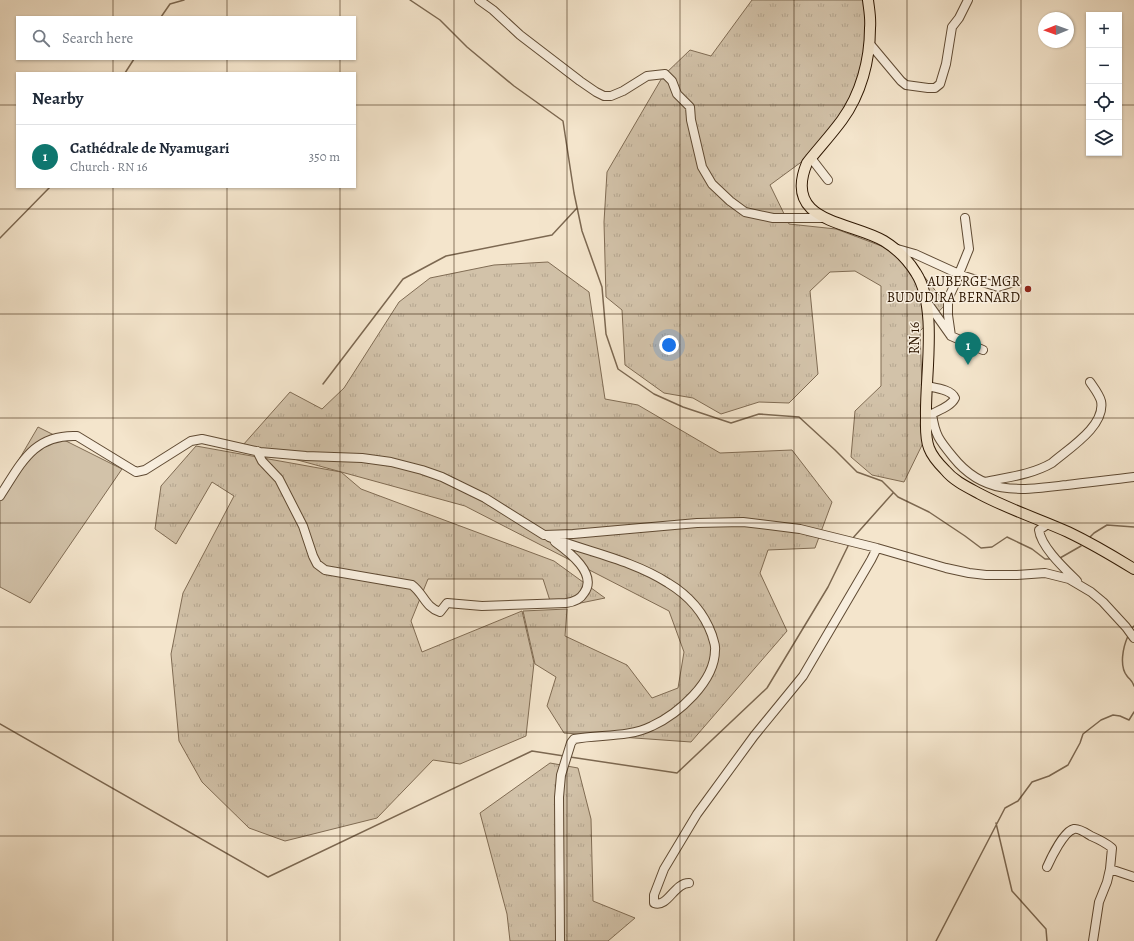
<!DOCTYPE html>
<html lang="en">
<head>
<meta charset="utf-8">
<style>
  body { margin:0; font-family:Alegreya,serif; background:#f6f6f7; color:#1f2937 }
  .controls { position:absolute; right:12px; top:12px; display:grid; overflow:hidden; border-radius:0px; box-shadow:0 1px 3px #0004 }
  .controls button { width:36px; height:36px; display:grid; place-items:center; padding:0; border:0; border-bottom:1px solid #e0e1e3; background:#fff; color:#1f2937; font:20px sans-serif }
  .compass { position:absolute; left:1038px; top:12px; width:36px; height:36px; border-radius:50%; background:#fff; box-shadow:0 1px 3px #0004; rotate:269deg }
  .you { position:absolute; left:669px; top:345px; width:14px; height:14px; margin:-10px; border:3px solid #fff; border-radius:50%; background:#1a73e8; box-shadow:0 0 0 6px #1a73e833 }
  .badge { display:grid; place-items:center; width:26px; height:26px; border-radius:50%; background:#0f766e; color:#fff; font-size:13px; font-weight:700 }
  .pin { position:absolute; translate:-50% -33px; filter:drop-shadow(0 1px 2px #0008) }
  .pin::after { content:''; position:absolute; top:21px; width:14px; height:12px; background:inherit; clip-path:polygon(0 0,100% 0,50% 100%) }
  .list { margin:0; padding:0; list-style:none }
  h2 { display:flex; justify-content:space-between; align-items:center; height:52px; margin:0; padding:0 16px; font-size:17px }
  h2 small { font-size:13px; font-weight:400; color:#747a83 }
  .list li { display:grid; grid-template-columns:26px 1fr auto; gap:12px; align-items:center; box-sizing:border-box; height:64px; padding:0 16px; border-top:1px solid #e0e1e3 }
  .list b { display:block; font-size:15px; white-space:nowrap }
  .list p { margin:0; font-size:13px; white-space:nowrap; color:#747a83 }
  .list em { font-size:13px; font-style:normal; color:#747a83 }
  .icon { flex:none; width:22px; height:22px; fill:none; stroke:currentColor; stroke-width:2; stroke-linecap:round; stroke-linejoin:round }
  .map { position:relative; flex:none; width:1134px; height:941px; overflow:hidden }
  .search { position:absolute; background:#fff; box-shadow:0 1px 3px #0004; left:16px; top:16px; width:340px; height:44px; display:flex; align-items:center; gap:10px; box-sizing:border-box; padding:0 14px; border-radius:0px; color:#747a83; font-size:15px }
  .panel { position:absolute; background:#fff; box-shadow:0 1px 3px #0004; left:16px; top:72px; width:340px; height:116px; border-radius:0px }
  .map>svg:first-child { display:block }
  .grass { fill:url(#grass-tufts); stroke:#806c54 }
  .pitch { fill:#d2c2a9; stroke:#806c54 }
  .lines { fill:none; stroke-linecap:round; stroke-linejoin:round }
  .stream { stroke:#7c6851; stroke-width:1.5 }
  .minor-casing { stroke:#5f4a33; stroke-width:10 }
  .major-casing { stroke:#2d1600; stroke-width:12 }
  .minor { stroke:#f8eede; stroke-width:8 }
  .major { stroke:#f4e5cc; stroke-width:10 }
  .grid { fill:none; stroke:#2d1600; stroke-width:1; stroke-opacity:0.55 }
  .poi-dot { fill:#8f2418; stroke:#f8eede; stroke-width:1.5 }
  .labels { text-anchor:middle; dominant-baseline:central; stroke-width:3; stroke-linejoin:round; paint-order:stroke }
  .poi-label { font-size:14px; fill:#2d1600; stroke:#f8eede; text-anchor:end }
  .street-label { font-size:14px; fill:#2d1600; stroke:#f8eede }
</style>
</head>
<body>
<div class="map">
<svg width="1134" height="941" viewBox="0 0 1134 941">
  <defs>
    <pattern id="grass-tufts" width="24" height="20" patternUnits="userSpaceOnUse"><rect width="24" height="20" fill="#d2c2a9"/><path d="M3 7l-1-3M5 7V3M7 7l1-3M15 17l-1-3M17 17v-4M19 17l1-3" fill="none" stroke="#b5a690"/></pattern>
  </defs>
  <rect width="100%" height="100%" fill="#f4e5cc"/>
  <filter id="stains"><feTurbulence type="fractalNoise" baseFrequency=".005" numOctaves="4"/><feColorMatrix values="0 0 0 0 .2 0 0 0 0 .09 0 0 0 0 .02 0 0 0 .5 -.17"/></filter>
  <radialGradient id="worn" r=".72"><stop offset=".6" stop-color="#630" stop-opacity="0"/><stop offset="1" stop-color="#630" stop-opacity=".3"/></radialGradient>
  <path class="grass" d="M 752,0 L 868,0 L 861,95 L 830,141 L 770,185 L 789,224 L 836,229 L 908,256 L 946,304 L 920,331 L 924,441 L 904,482 L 872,475 L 851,457 L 855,411 L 881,386 L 881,286 L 855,271 L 830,272 L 810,291 L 818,374 L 789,403 L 759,402 L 721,414 L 693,398 L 664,393 L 625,365 L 622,310 L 606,297 L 604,222 L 607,172 L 663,76 L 690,50 L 711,56 Z
    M 548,262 L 589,292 L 605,399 L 638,405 L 720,453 L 792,450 L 832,502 L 815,548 L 768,550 L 760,573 L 787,631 L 691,742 L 564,733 L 547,706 L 556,677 L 535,664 L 523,611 L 567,609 L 565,636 L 627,665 L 652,698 L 678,688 L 684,652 L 669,611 L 465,506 L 243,445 L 290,392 L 322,409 L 344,388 L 399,302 L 430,278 L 494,265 Z
    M 196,446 L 341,472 L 361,489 L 554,561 L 605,598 L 566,606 L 552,607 L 543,579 L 428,579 L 411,621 L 422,652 L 522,611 L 534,663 L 526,736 L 460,764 L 433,760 L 377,818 L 285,841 L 249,828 L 202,782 L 179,741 L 171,654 L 183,593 L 234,496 L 212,482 L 176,544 L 155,529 L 161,486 Z
    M 550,763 L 578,768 L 591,819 L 593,901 L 635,918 L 608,941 L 510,941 L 507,914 L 480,813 Z"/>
  <path class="pitch" d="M 38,427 L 122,469 L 30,603 L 0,587 L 0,492 Z"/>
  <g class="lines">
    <path class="stream" d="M 410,0 L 440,20 L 467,47 L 514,86 L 563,121 L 574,193 L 582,231 L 602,287 L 606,334 L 618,369 L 654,394 L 683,407 L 731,423 L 759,414 L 799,417 L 835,450 L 857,472 L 882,481 L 898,497 L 929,512 L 965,536 L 981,548 L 992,547 L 1007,537 L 1032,549 L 1045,559 L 1053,559
      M 161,17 L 170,4 L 184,0
      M 125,73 L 134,59
      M 0,238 L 50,187
      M 323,384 L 403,279 L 446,256 L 552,235 L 577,208
      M 852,539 L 893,493
      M 1088,539 L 1094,533 L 1107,525 L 1134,527
      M 1060,558 L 1081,546
      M 1131,629 L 1134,626
      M 1128,636 C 1123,647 1119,666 1127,676 C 1130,680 1132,680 1134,686
      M 0,724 L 268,877 L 532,751 L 564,756
      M 570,757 L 677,773 L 767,688 L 828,587 L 849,544
      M 996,823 L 1012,891 L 1046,929 L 1047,941
      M 936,941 L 1005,808 L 1018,801 L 1032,782 L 1049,776 L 1068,765 L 1080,743 L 1083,734 L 1101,720 L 1113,715 L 1120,716 L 1129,720 L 1134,712"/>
    <defs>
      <path id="minor" d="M 479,0 L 493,10 L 520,35 L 580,81 L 596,92 L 604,96 L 611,96 L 623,91 L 647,76 L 665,74 L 672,81 L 677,94 L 690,107 L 691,120 L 702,167 L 712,184 L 730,201 L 745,212 L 773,218 L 824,218
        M 870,44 L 901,81 L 906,85 L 928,88 L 935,88 L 940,84 L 946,64 L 952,27 L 959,18 L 968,0
        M 811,158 L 828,180
        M 894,248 L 915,254 L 961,275 L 998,287 L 1011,283
        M 927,302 L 951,336 L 983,350
        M 951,336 L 948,315 L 948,299 L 954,286 L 969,249 L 965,218
        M 926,386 C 935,388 951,389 955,398 C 951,407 936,411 928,416
        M 932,414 C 935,435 939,440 953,457 C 985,497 1022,490 1067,485 C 1089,482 1112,480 1134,477
        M 257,451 L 262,461 L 279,479 L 303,526 L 313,556 L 317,564 L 325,570 L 412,585 C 424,594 425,607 440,612 L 447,603 L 482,606 L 566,603 C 574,602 580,600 584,593 C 598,574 569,552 555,542
        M 985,482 C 1008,477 1031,475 1052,463 C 1068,449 1106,426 1101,401 C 1099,394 1094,388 1090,382
        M 0,496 C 21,464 33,434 77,436 L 136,472 L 145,470 L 191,441 L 202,439 L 260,452 L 306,456 L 362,458 L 391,462 L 422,470 L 442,477 L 485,498 L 544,535 L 573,534 L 697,523 L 743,522 L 800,529 L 877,548 L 946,568 L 969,573 L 986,575 L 1017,575 L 1045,573 L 1069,579 L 1091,592 L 1103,602 L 1126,627 L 1134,638
        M 1048,524 L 1039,530 C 1041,547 1065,569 1077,581
        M 549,537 C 588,552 632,560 668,583 C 688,595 704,613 712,635 C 713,640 716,645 715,650 C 715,682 678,714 652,726 C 628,738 600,734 574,739 L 571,743 L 561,775 L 559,797 L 560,941
        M 1047,867 C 1051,858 1064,831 1074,829 C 1079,828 1086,833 1091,836 C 1098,839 1106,843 1112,848 L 1110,869
        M 689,883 C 674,883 668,908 654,903 L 654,895 L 664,869 L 697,814 L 754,736 L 803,676 L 871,560 L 877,548
        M 1093,941 L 1099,902 L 1107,882 L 1110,869 L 1134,877"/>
      <path id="major" d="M 868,0 C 869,9 871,18 870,28 C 870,60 861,94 842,120 C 831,135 818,149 807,163 C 782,223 850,221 884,241 C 897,249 908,260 916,273 C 938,307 925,376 926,416 C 926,427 925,438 929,448 C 932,456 939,464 945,470 C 954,481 967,487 980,494 C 1008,509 1039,519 1068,532 C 1091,543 1113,556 1134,569"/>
    </defs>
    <use href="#minor" class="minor-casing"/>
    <use href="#major" class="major-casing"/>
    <use href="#minor" class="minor"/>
    <use href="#major" class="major"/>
  </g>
  <path class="grid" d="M 113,0 L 113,17M 227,0 L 227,17M 340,0 L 340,17M 454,0 L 454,941M 567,0 L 567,941M 680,0 L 680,941M 794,0 L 794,941M 907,0 L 907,941M 1021,0 L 1021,941M 113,59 L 113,73M 227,59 L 227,73M 340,59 L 340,73M 0,105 L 17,105M 355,105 L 1089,105M 1119,105 L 1134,105M 113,187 L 113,941M 227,187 L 227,941M 340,187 L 340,941M 0,209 L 1134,209M 0,314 L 1134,314M 0,418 L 1134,418M 0,523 L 1134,523M 0,627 L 1134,627M 0,732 L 1134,732M 0,836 L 1134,836"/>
  <circle class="poi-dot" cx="1028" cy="289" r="4"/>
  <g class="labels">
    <g class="poi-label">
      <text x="1020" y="281">AUBERGE MGR<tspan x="1020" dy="16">BUDUDIRA BERNARD</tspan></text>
    </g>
    <g class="street-label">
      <text transform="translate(914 338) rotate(-90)">RN 16</text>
    </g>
  </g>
  <rect width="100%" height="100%" filter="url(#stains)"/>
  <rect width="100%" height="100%" fill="url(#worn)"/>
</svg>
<div class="controls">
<button>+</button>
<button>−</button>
<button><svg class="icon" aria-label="locate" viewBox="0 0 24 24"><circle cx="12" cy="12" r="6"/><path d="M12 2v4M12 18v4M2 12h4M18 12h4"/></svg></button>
<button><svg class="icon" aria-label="layers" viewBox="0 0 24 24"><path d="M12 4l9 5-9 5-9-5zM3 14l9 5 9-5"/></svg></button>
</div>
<svg class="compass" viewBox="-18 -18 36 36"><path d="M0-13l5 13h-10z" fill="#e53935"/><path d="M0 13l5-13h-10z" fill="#747a83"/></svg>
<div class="you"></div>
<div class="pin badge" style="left:968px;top:365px">1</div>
<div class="search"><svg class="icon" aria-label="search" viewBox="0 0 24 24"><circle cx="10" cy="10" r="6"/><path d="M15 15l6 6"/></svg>Search here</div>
<section class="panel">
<h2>Nearby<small></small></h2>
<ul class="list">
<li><span class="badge">1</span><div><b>Cathédrale de Nyamugari</b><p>Church · RN 16</p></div><em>350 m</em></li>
</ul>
</section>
</div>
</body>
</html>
